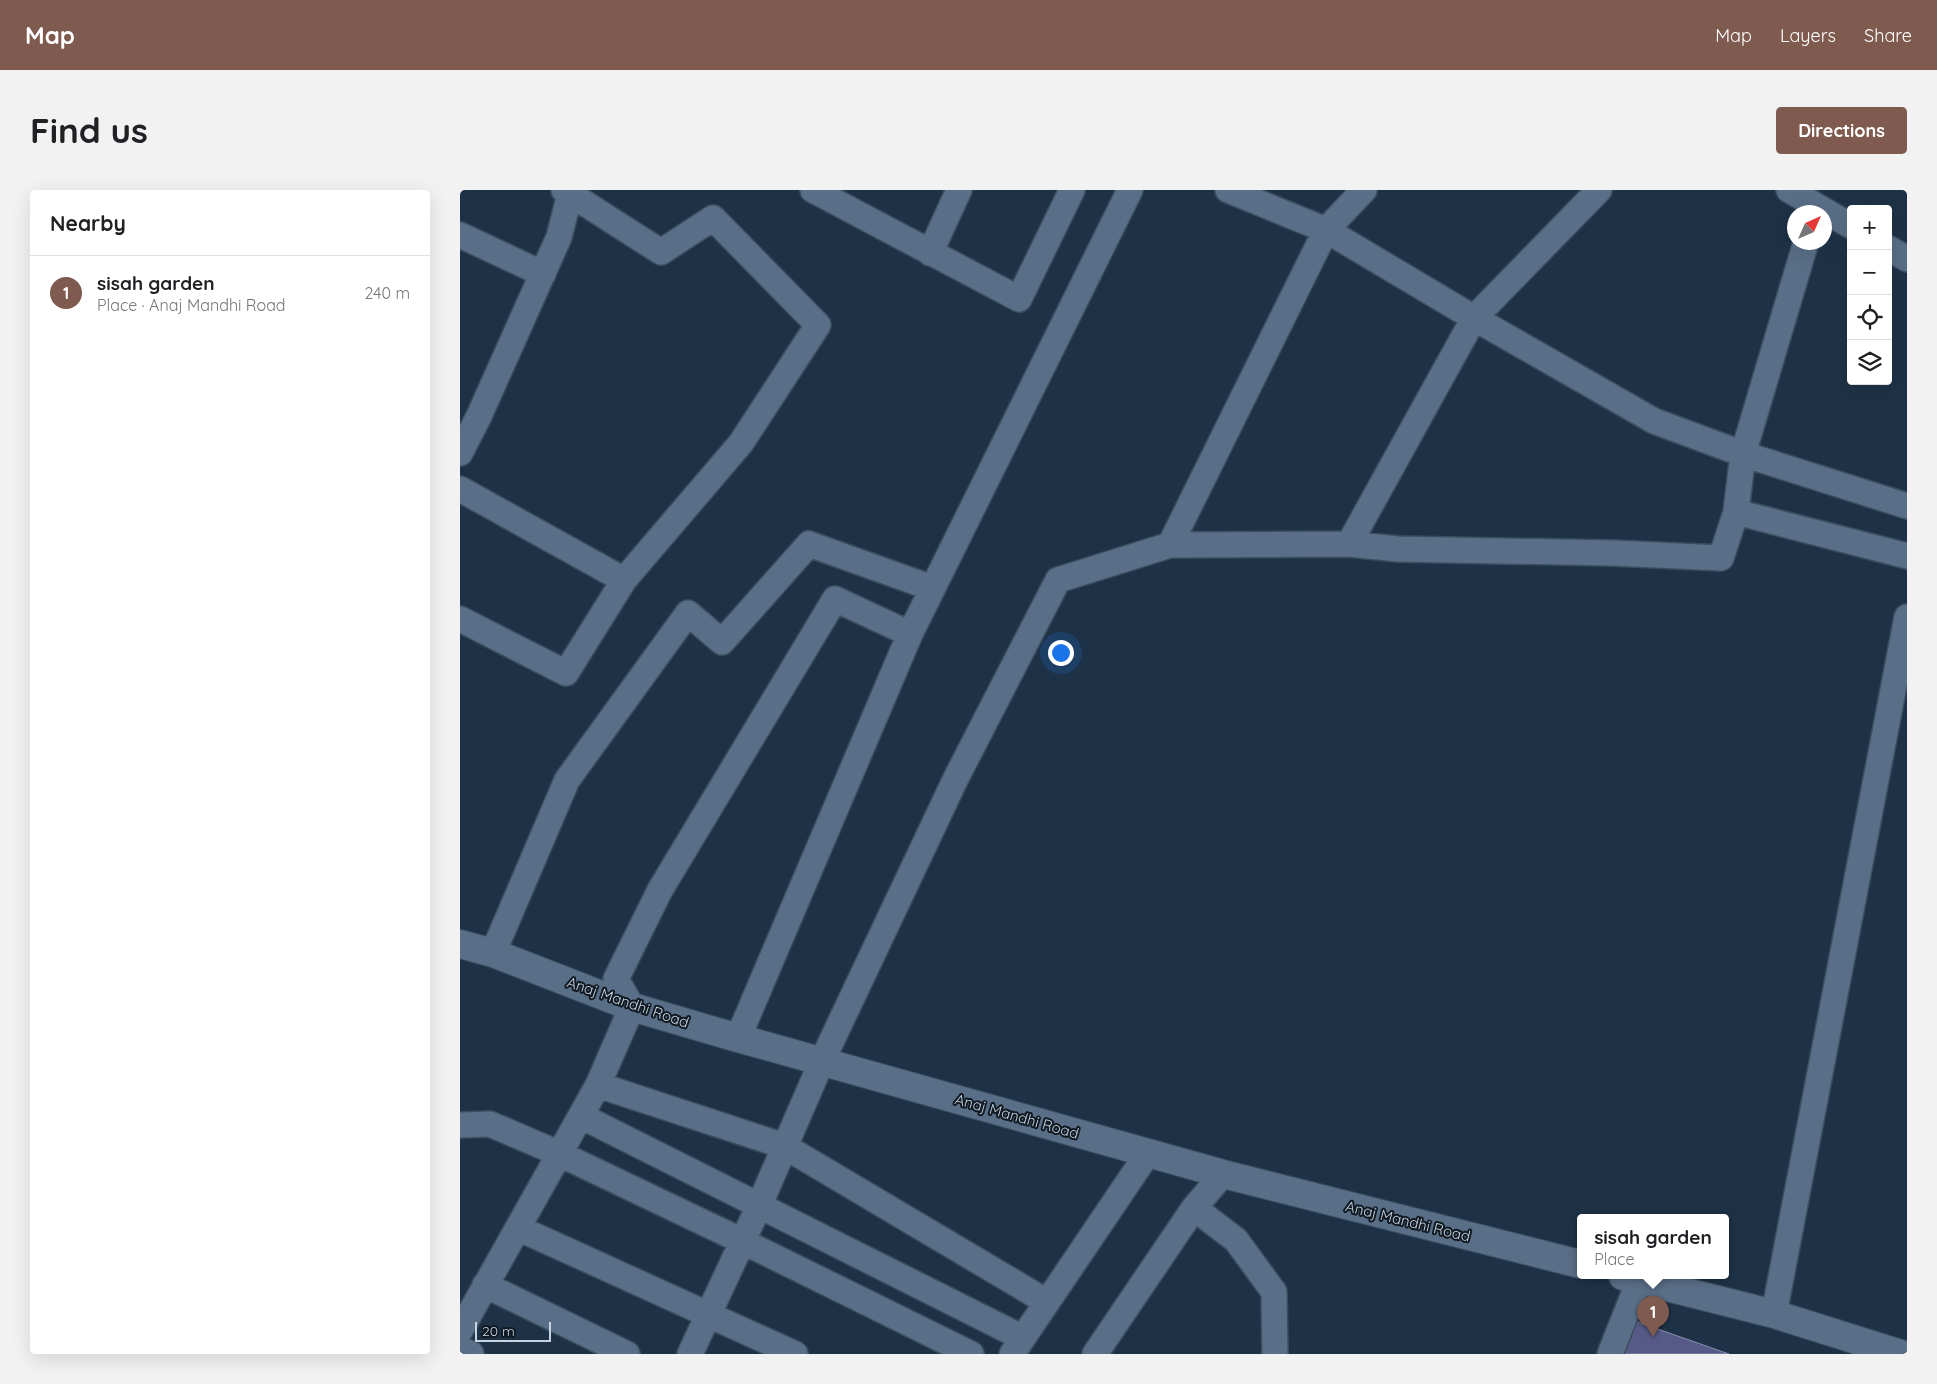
<!DOCTYPE html>
<html lang="en">
<head>
<meta charset="utf-8">
<style>
  body { margin:0; font-family:Quicksand,sans-serif; background:#f2f2f2; color:#202124 }
  .controls { position:absolute; right:15px; top:15px; display:grid; overflow:hidden; border-radius:5px; box-shadow:0 5px 20px #0002 }
  .controls button { width:45px; height:45px; display:grid; place-items:center; padding:0; border:0; border-bottom:1px solid #e0e0e0; background:#fff; color:#202124; font:25px sans-serif }
  .compass { position:absolute; left:1327px; top:15px; width:45px; height:45px; border-radius:50%; background:#fff; box-shadow:0 5px 20px #0002; rotate:45deg }
  .scale { position:absolute; left:15px; bottom:12px; width:76px; box-sizing:border-box; padding-left:5px; border:2px solid #c7d3e1; border-top:0; font-size:14px; line-height:18px; white-space:nowrap; color:#c7d3e1; -webkit-text-stroke:4px #101922; paint-order:stroke }
  .you { position:absolute; left:600px; top:462px; width:18px; height:18px; margin:-12px; border:4px solid #fff; border-radius:50%; background:#1a73e8; box-shadow:0 0 0 8px #1a73e833 }
  .badge { display:grid; place-items:center; width:32px; height:32px; border-radius:50%; background:#7f5a4e; color:#fff; font-size:16px; font-weight:700 }
  .pin { position:absolute; translate:-50% -41px; filter:drop-shadow(0 1px 2px #0008) }
  .pin::after { content:''; position:absolute; top:26px; width:18px; height:15px; background:inherit; clip-path:polygon(0 0,100% 0,50% 100%) }
  .popup { position:absolute; left:1117px; top:1024px; width:152px; height:65px; box-sizing:border-box; display:grid; place-content:center; border-radius:5px; background:#fff; filter:drop-shadow(0 1px 4px #0005); font-size:16px; white-space:nowrap; color:#757577 }
  .popup b { font-size:19px; color:#202124 }
  .popup::after { content:''; position:absolute; left:50%; top:100%; margin-left:-10px; border:10px solid transparent; border-top-color:#fff }
  .list { margin:0; padding:0; list-style:none }
  h2 { display:flex; justify-content:space-between; align-items:center; height:65px; margin:0; padding:0 20px; font-size:21px }
  h2 small { font-size:16px; font-weight:400; color:#757577 }
  .list li { display:grid; grid-template-columns:32px 1fr auto; gap:15px; align-items:center; box-sizing:border-box; height:75px; padding:0 20px; border-top:1px solid #e0e0e0 }
  .list b { display:block; font-size:19px; white-space:nowrap }
  .list p { margin:0; font-size:16px; white-space:nowrap; color:#757577 }
  .list em { font-size:16px; font-style:normal; color:#757577 }
  .icon { flex:none; width:28px; height:28px; fill:none; stroke:currentColor; stroke-width:2; stroke-linecap:round; stroke-linejoin:round }
  .map { position:relative; flex:none; width:1447px; height:1164px; overflow:hidden; border-radius:5px }
  header { display:flex; align-items:center; gap:30px; box-sizing:border-box; height:70px; padding:0 25px; background:#7f5a4e; color:#fff }
  header strong { font-size:24px }
  nav { display:flex; gap:28px; margin-inline-start:auto; font-size:18px }
  .intro { display:flex; align-items:center; justify-content:space-between; box-sizing:border-box; height:120px; padding:0 30px }
  h1 { margin:0; font-size:35px }
  .button { padding:12px 22px; border-radius:5px; background:#7f5a4e; color:#fff; font-size:18px; font-weight:700 }
  main { display:flex; gap:30px; padding:0 30px }
  aside { flex:1; background:#fff; border-radius:5px; box-shadow:0 5px 20px #0002 }
  .map>svg:first-child { display:block }
  .building { fill:#575a87; stroke:#8b8ead }
  .lines { fill:none; stroke-linecap:round; stroke-linejoin:round }
  .minor-casing { stroke:#3c4d5f; stroke-width:28 }
  .tertiary-casing { stroke:#3c4d5f; stroke-width:30 }
  .minor { stroke:#596f87; stroke-width:25 }
  .tertiary { stroke:#596f87; stroke-width:28 }
  .labels { text-anchor:middle; dominant-baseline:central; stroke-width:4; stroke-linejoin:round; paint-order:stroke }
  .street-label { font-size:15px; fill:#c7d3e1; stroke:#101922 }
</style>
</head>
<body>
<header>
<strong>Map</strong>
<nav><a>Map</a><a>Layers</a><a>Share</a></nav>
</header>
<div class="intro"><h1>Find us</h1><a class="button">Directions</a></div>
<main>
<aside>
<h2>Nearby<small></small></h2>
<ul class="list">
<li><span class="badge">1</span><div><b>sisah garden</b><p>Place · Anaj Mandhi Road</p></div><em>240 m</em></li>
</ul>
</aside>
<div class="map">
<svg width="1447" height="1164" viewBox="0 0 1447 1164">
  <rect width="100%" height="100%" fill="#1e3247"/>
  <path class="building" d="M 1172,1130 L 1269,1164 L 1161,1164 Z"/>
  <g class="lines">
    <defs>
      <path id="minor" d="M 353,0 L 559,109 L 612,0
        M 768,0 L 866,40 L 1014,128 L 1194,231 L 1283,264 L 1447,316
        M 1329,0 L 1391,36
        M 0,45 L 83,84
        M 1428,58 L 1447,69
        M 470,63 L 499,0
        M 0,263 L 19,226 L 99,47 L 111,0
        M 0,299 L 164,390 L 281,253 L 358,135 L 253,28 L 201,62 L 104,0
        M 1276,322 L 1447,366
        M 889,354 L 1014,128 L 1139,0
        M 710,355 L 866,40 L 904,0
        M 0,429 L 106,483 L 164,390
        M 33,763 L 107,590 L 228,423 L 262,452 L 349,354 L 472,398
        M 278,848 L 450,444
        M 138,895 L 324,956 L 587,1112
        M 121,926 L 563,1148
        M 0,935 L 30,934 L 100,964 L 282,1051 L 511,1164
        M 763,984 L 734,1018 L 776,1050 L 814,1102 L 815,1164
        M 58,1038 L 335,1164
        M 25,1095 L 167,1164
        M 1314,1124 L 1447,427
        M 0,1141 L 138,895 L 172,817 L 156,789 L 200,700 L 375,409 L 450,444 L 670,0
        M 0,1159 L 11,1164
        M 230,1164 L 299,1016 L 362,871 L 496,588 L 598,390 L 710,355 L 889,354 L 938,359 L 1153,363 L 1261,368 L 1276,322 L 1283,264 L 1346,52
        M 552,1164 L 688,963
        M 635,1164 L 734,1018
        M 1150,1164 L 1179,1091"/>
      <path id="tertiary" d="M 0,754 L 33,763 L 172,817 L 278,848 L 763,984 L 1120,1074
        M 1163,1086 L 1314,1124 L 1441,1164"/>
    </defs>
    <use href="#minor" class="minor-casing"/>
    <use href="#tertiary" class="tertiary-casing"/>
    <use href="#minor" class="minor"/>
    <use href="#tertiary" class="tertiary"/>
  </g>
  <g class="labels">
    <g class="street-label">
      <text transform="translate(168 812) rotate(19)">Anaj Mandhi Road</text>
      <text transform="translate(557 926) rotate(16)">Anaj Mandhi Road</text>
      <text transform="translate(948 1031) rotate(14)">Anaj Mandhi Road</text>
    </g>
  </g>
</svg>
<div class="controls">
<button>+</button>
<button>−</button>
<button><svg class="icon" aria-label="locate" viewBox="0 0 24 24"><circle cx="12" cy="12" r="6"/><path d="M12 2v4M12 18v4M2 12h4M18 12h4"/></svg></button>
<button><svg class="icon" aria-label="layers" viewBox="0 0 24 24"><path d="M12 4l9 5-9 5-9-5zM3 14l9 5 9-5"/></svg></button>
</div>
<svg class="compass" viewBox="-18 -18 36 36"><path d="M0-13l5 13h-10z" fill="#e53935"/><path d="M0 13l5-13h-10z" fill="#757577"/></svg>
<div class="scale">20 m</div>
<div class="you"></div>
<div class="pin badge" style="left:1193px;top:1147px">1</div>
<div class="popup"><b>sisah garden</b>Place</div>
</div>
</main>
</body>
</html>
